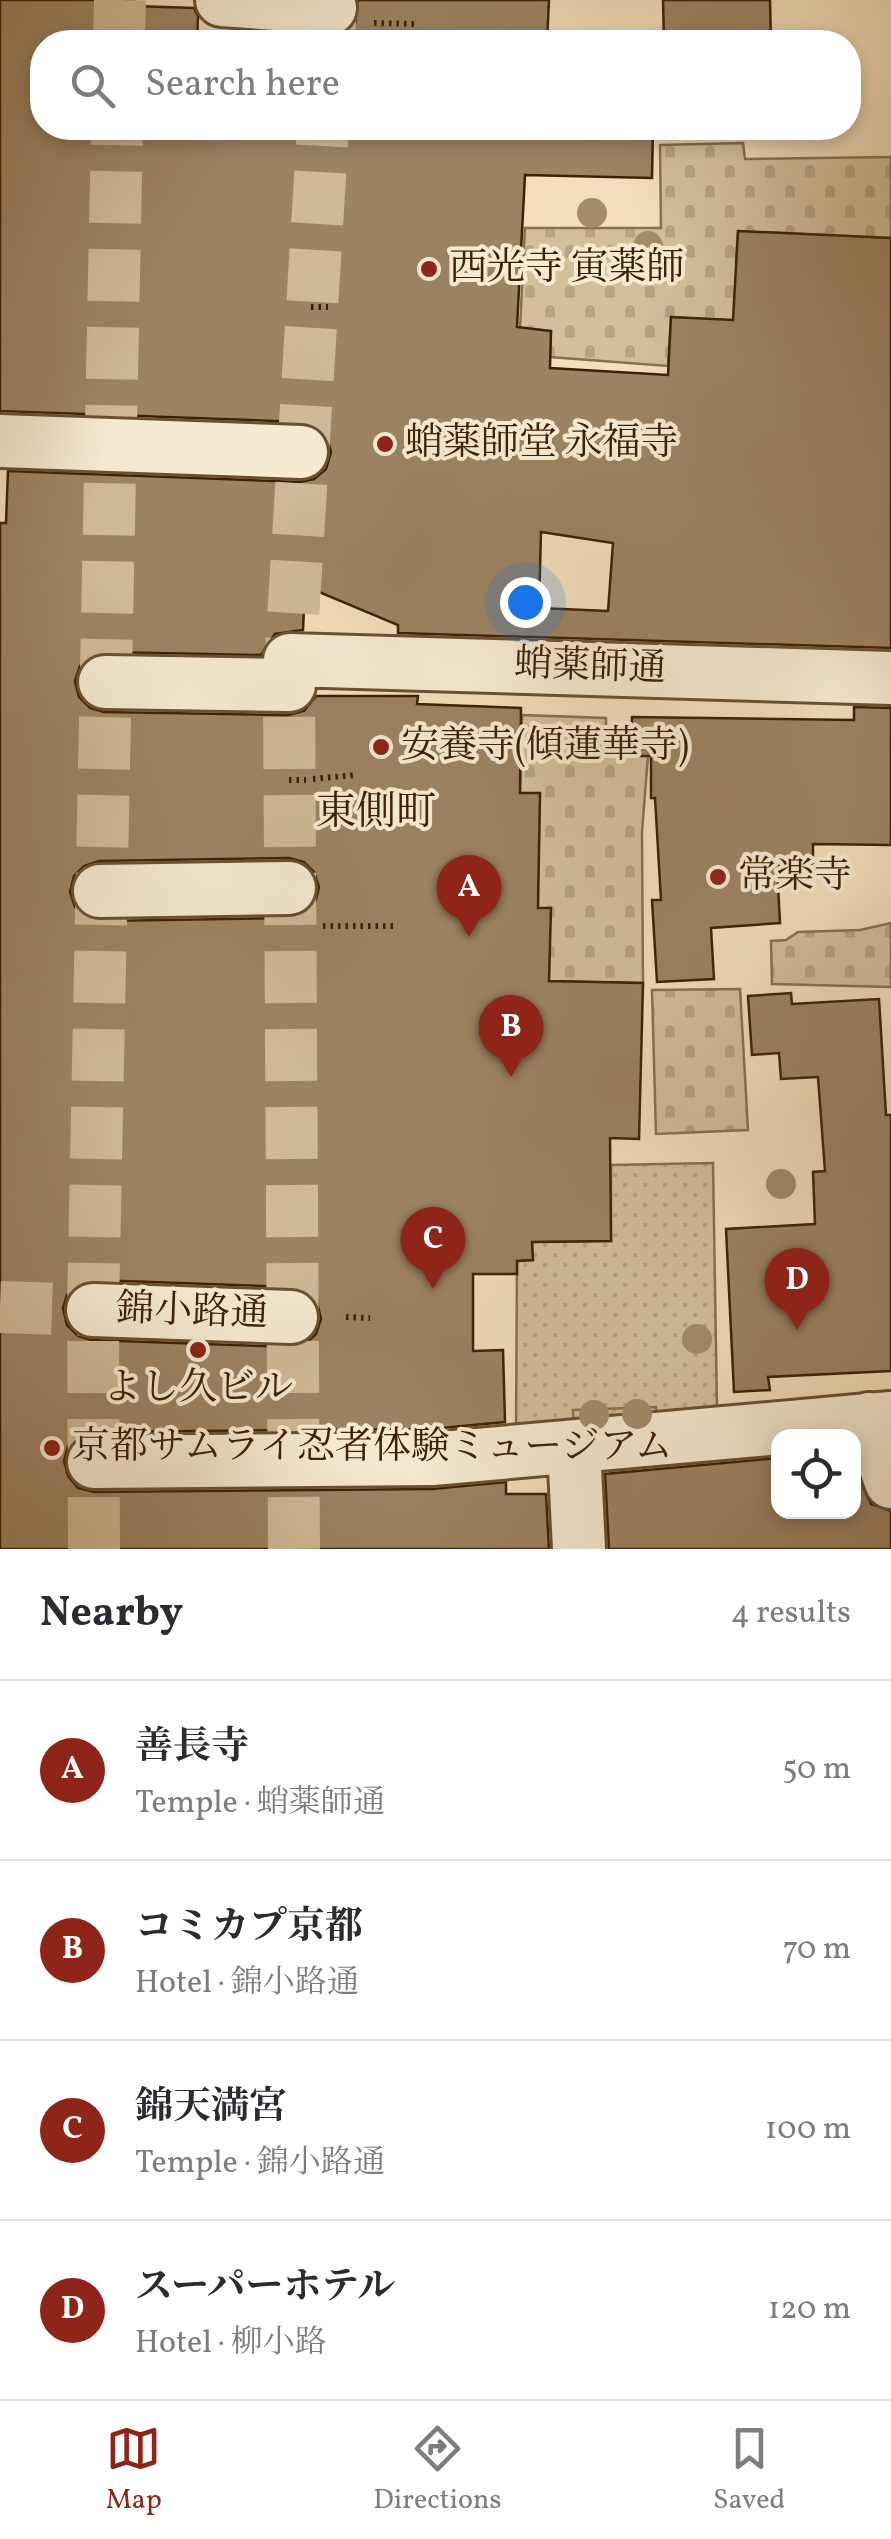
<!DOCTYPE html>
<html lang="en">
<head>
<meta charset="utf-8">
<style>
  body { margin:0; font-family:Vollkorn,"Noto Serif JP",serif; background:#f7f7f7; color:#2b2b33 }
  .controls { position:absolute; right:30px; bottom:30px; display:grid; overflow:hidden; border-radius:20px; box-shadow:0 5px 15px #0003 }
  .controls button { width:90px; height:90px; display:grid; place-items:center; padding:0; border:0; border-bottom:2px solid #e1e1e2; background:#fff; color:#2b2b33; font:50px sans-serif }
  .you { position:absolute; left:525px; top:602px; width:35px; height:35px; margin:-25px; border:8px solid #fff; border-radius:50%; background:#1a73e8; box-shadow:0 0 0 15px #1a73e833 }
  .badge { display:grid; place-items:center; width:65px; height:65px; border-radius:50%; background:#8f2418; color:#fff; font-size:32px; font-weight:700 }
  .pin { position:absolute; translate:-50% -82px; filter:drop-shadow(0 2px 5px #0008) }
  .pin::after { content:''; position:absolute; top:52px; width:35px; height:30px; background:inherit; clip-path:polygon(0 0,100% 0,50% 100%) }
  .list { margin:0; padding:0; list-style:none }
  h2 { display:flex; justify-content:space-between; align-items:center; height:130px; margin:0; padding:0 40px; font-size:42px }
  h2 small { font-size:32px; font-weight:400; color:#7c7c81 }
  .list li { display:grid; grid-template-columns:65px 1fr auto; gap:30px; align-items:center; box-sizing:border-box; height:180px; padding:0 40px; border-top:2px solid #e1e1e2 }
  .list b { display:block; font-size:38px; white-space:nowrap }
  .list p { margin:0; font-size:32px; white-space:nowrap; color:#7c7c81 }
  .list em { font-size:32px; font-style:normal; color:#7c7c81 }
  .icon { flex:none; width:55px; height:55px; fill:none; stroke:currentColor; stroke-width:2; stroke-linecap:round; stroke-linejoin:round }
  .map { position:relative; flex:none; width:891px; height:1549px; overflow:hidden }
  .search { position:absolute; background:#fff; box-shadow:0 5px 15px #0003; left:30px; right:30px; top:30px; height:110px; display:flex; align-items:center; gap:25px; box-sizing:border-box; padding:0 35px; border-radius:40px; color:#7c7c81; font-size:38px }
  .sheet { height:850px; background:#fff }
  nav { display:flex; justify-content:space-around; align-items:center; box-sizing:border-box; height:140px; border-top:2px solid #e1e1e2; background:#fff; font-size:28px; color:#7c7c81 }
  nav a { display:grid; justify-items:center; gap:5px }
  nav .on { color:#8f2418 }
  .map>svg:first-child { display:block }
  .cemetery { fill:url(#cemetery-stones); stroke:#887050; stroke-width:2.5 }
  .park { fill:url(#park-dots); stroke:#887050; stroke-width:2.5 }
  .garden { fill:url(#garden-furrows); stroke:#887050; stroke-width:2.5 }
  .building { fill:#9c8363; stroke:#3d2004; stroke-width:2.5; fill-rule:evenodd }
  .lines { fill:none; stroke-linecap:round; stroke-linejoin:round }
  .minor-tunnel { stroke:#cfb996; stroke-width:52; stroke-dasharray:52 26; stroke-linecap:butt }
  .minor-casing { stroke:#6a5032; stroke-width:58 }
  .path { stroke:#3d2004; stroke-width:6; stroke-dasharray:2.5 5; stroke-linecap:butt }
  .minor { stroke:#f7ead3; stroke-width:52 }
  .tree { fill:#a48c6b }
  .poi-dot { fill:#8f2418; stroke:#f7ead3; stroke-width:4 }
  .labels { text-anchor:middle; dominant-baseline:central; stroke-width:8; stroke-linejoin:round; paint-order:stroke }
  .poi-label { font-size:38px; fill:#3d2004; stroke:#f7ead3; text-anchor:start }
  .street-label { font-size:38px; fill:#3d2004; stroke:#f7ead3 }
  .neighbourhood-label { font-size:40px; fill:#3d2004; stroke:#f7ead3 }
</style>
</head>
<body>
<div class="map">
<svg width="891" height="1549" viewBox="0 0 891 1549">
  <defs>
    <pattern id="cemetery-stones" width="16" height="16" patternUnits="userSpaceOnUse" patternTransform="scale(2.5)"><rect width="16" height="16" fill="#d4bf9c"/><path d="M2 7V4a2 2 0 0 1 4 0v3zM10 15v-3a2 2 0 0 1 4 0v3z" fill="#b7a485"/></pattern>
    <pattern id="park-dots" width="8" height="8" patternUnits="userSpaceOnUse" patternTransform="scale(2.5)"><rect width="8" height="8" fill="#d4bf9c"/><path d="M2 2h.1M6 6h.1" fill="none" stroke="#b7a485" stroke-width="1.8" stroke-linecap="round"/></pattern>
    <pattern id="garden-furrows" width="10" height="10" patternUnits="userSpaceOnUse" patternTransform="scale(2.5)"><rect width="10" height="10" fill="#d4bf9c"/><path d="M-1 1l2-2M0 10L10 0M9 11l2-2" fill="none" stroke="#b7a485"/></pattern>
  </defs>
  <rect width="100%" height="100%" fill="#f3dfbb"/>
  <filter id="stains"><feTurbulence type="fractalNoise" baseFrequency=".002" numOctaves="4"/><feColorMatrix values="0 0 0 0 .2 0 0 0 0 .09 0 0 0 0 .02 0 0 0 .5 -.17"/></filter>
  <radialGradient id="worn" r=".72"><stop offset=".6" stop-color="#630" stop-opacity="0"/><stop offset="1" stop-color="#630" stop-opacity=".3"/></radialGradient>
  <path class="cemetery" d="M 743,143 L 745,159 L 891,157 L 891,238 L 738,231 L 736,262 L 764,263 L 760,322 L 671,317 L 668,366 L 550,357 L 551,331 L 520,328 L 525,228 L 661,228 L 660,145 Z
    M 522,715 L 606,718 L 606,738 L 631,739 L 631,755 L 648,756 L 642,832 L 643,983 L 535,981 L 540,794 L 520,793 Z
    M 891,923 L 891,987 L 772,984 L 771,941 L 786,940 L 798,932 L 860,930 Z
    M 740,989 L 748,1130 L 656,1134 L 652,990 Z"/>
  <path class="park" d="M 713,1163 L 717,1409 L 516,1436 L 517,1261 L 533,1260 L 532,1242 L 611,1241 L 611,1165 Z"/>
  <path class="garden" d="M 656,1407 L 656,1427 L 574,1428 L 573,1410 Z"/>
  <path class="building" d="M 0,0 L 134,0 L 134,6 L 194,8 L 198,16 L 197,42 L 42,42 L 42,128 L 653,128 L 652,178 L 525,175 L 517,327 L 551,331 L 550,368 L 668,375 L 671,317 L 733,320 L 738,231 L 891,238 L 891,648 L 398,633 L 398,625 L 305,586 L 303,630 L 275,634 L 261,655 L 105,652 L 90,656 L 80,666 L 75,681 L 79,697 L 90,708 L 104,712 L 288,715 L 304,711 L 316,696 L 418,696 L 417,704 L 521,708 L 520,793 L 540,793 L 538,908 L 551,908 L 549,981 L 643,983 L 639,1139 L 610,1138 L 611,1241 L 532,1242 L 533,1260 L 517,1261 L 517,1274 L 473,1274 L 473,1351 L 503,1350 L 505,1422 L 431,1429 L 94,1432 L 80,1436 L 68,1446 L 64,1461 L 68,1476 L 78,1488 L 94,1492 L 432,1489 L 506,1482 L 506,1494 L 546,1494 L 549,1549 L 0,1549 L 0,523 L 6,523 L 8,471 L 300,482 L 314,479 L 326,469 L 331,452 L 327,437 L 318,427 L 302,422 L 0,411 ZM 541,532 L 613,543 L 608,611 L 539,608 ZM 289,858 L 304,862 L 314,872 L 319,887 L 315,903 L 305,913 L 290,918 L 100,921 L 85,917 L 75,907 L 70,892 L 74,876 L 84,866 L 99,861 ZM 94,1280 L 293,1287 L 306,1291 L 317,1302 L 321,1319 L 316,1334 L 306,1343 L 291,1347 L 91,1340 L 78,1336 L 67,1325 L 63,1308 L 67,1295 L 78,1284 Z
    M 358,0 L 549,0 L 547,42 L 305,42 L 305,36 L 344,34 L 355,24 Z
    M 663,0 L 770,0 L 771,42 L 664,42 Z
    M 854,707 L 891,708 L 891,845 L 813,844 L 813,866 L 777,866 L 780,923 L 711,928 L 714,979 L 657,982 L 652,900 L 661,900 L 655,798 L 651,798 L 651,756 L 630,756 L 632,717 L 854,720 Z
    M 791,993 L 792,1004 L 879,999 L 886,1115 L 891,1115 L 891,1371 L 768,1377 L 770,1390 L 734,1392 L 726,1229 L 815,1224 L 813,1172 L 825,1171 L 818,1077 L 781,1079 L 779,1053 L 752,1055 L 748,996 Z
    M 778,1458 L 778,1512 L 854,1512 L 854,1466 L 871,1504 L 891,1511 L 891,1549 L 609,1549 L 605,1474 Z"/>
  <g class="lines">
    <path class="minor-tunnel" d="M 119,42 L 120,0
      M 329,42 L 331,0
      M 0,1307 L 93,1310
      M 94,1549 L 93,1310 L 117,128
      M 294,1549 L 289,685 L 323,128"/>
    <defs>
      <path id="minor" d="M 222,0 L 330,8
        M 0,441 L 301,452
        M 290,660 L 891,678
        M 105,682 L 289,685
        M 100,891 L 289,888
        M 93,1310 L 291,1317
        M 869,1419 L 891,1482
        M 574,1448 L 579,1549
        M 94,1462 L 432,1459 L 891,1418"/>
    </defs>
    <use href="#minor" class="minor-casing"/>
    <path class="path" d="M 374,23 L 416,24
      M 311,307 L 328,307
      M 313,779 L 355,775
      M 289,780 L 306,780
      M 323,926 L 397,926
      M 346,1317 L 370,1318"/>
    <use href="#minor" class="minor"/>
  </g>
  <g class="tree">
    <circle cx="592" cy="213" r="15"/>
    <circle cx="648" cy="246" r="15"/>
    <circle cx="781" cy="1184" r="15"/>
    <circle cx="697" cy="1339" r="15"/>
    <circle cx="637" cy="1414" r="15"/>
    <circle cx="594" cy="1415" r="15"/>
  </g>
  <g class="poi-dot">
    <circle cx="429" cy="269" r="10"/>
    <circle cx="385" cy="444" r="10"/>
    <circle cx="381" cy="747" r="10"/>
    <circle cx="718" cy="877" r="10"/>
    <circle cx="198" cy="1350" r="10"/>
    <circle cx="52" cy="1448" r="10"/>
  </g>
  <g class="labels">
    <g class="poi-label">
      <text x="449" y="269">西光寺 寅薬師</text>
      <text x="405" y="444">蛸薬師堂 永福寺</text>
      <text x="401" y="747">安養寺(傾蓮華寺)</text>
      <text x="738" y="877">常楽寺</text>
      <text x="198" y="1389" text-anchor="middle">よし久ビル</text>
      <text x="72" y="1448">京都サムライ忍者体験ミュージアム</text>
    </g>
    <g class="street-label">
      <text transform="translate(590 668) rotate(2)">蛸薬師通</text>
      <text transform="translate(192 1313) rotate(2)">錦小路通</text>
    </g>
    <g class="neighbourhood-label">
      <text x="376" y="814">東側町</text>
    </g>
  </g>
  <rect width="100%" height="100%" filter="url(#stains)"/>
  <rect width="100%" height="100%" fill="url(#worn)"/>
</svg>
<div class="controls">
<button><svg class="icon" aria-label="locate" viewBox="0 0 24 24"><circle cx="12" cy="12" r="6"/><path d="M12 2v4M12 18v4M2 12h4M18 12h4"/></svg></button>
</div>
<div class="you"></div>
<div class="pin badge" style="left:469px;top:937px">A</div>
<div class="pin badge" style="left:511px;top:1077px">B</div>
<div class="pin badge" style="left:433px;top:1289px">C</div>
<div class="pin badge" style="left:797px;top:1330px">D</div>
<div class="search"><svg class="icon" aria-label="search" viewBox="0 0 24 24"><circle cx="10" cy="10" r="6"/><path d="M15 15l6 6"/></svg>Search here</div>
</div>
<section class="sheet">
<h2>Nearby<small>4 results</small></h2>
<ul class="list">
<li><span class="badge">A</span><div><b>善長寺</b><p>Temple · 蛸薬師通</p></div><em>50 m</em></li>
<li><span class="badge">B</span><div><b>コミカプ京都</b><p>Hotel · 錦小路通</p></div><em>70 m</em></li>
<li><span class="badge">C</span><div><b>錦天満宮</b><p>Temple · 錦小路通</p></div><em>100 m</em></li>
<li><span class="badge">D</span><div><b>スーパーホテル</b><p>Hotel · 柳小路</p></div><em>120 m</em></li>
</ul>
</section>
<nav>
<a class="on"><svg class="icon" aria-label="map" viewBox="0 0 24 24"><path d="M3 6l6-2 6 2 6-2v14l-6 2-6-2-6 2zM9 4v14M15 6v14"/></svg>Map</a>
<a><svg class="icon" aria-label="directions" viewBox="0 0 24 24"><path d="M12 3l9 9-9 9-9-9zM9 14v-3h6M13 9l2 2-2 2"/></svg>Directions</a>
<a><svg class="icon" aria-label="saved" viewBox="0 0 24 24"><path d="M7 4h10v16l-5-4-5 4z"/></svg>Saved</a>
</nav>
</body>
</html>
